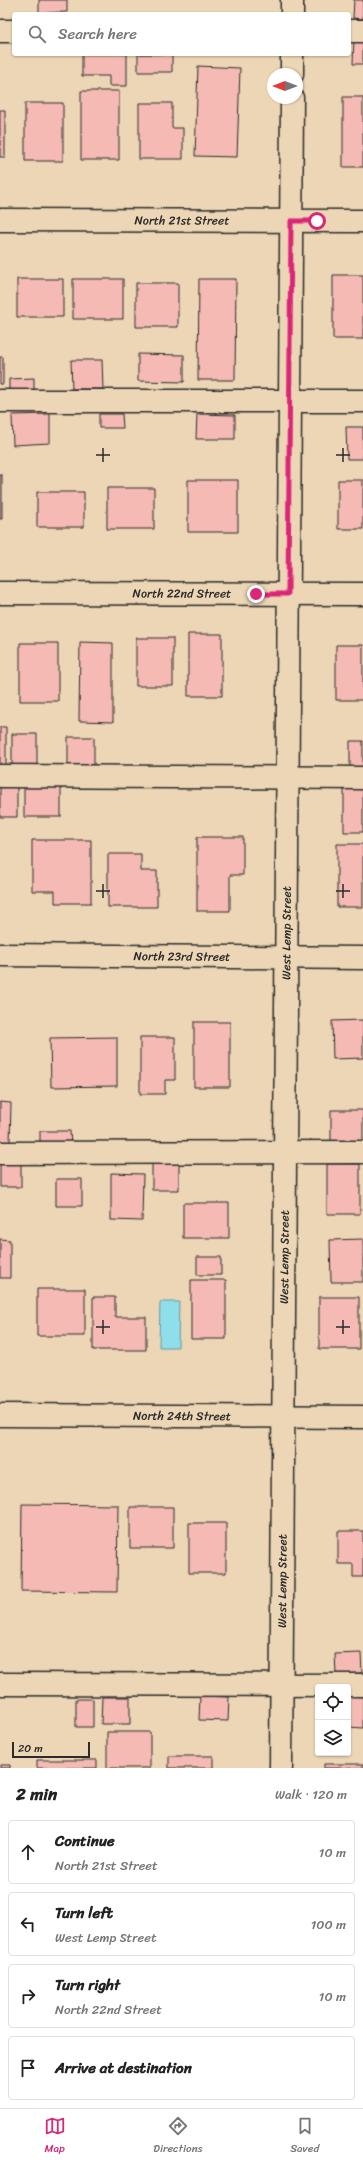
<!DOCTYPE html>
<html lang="en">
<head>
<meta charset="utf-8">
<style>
  body { margin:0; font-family:Sriracha,sans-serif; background:#f6f6f6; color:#222 }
  .controls { position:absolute; right:12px; bottom:12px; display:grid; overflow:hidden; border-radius:4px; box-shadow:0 1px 3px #0004 }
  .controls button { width:36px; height:36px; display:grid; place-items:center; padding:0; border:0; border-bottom:1px solid #e0e0e0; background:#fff; color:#222; font:20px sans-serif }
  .compass { position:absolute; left:267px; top:68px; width:36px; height:36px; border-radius:50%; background:#fff; box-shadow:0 1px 3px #0004; rotate:270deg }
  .scale { position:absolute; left:12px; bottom:10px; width:78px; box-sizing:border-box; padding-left:4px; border:2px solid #2b2b2b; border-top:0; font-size:11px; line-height:14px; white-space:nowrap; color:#2b2b2b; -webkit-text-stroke:3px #ecd6b5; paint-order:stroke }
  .stop { position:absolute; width:12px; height:12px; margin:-9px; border:3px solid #db2777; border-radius:50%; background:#fff }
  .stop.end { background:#db2777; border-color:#fff; box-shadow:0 1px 4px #0008 }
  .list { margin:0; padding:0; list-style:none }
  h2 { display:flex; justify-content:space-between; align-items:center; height:52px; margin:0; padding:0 16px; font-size:17px }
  h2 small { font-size:13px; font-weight:400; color:#767676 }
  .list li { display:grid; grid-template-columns:26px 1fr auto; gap:12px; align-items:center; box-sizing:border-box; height:64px; margin:0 8px 8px; padding:0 8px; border:1px solid #e0e0e0; border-radius:4px }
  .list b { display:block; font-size:15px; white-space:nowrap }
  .list p { margin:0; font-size:13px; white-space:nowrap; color:#767676 }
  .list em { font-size:13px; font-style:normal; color:#767676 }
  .icon { flex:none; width:22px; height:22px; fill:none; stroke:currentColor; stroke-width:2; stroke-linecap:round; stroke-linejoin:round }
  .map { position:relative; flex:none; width:363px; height:1768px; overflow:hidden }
  .search { position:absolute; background:#fff; box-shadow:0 1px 3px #0004; left:12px; right:12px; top:12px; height:44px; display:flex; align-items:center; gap:10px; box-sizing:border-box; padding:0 14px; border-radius:4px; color:#767676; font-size:15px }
  .sheet { height:340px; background:#fff }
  nav { display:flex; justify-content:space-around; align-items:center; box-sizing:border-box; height:56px; border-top:1px solid #e0e0e0; background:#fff; font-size:11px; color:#767676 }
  nav a { display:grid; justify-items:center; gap:2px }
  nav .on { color:#db2777 }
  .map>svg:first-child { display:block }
  .water { fill:#8fdfeb; stroke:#67979e }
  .building { fill:#f6bab4; stroke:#2b2b2b }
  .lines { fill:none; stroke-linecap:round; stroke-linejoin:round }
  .minor-casing { stroke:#2b2b2b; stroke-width:25 }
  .minor { stroke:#ecd6b5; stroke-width:22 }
  .route { stroke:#db2777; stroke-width:5 }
  .ticks { fill:none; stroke:#2b2b2b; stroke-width:1.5 }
  .labels { text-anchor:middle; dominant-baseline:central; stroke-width:4; stroke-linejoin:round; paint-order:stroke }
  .street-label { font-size:12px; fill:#2b2b2b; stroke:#ecd6b5 }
</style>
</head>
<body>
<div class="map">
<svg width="363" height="1768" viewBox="0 0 363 1768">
  <rect width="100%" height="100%" fill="#ecd6b5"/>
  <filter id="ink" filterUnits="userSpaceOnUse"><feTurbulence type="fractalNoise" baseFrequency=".025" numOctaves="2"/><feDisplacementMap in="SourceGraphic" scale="8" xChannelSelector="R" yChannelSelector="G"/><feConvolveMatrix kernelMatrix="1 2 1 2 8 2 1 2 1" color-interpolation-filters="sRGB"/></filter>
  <g filter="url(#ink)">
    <path class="water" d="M 160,1302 L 179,1302 L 178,1347 L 159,1347 Z"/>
    <path class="building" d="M 39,0 L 67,0 L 67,12 L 39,13 Z
      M 354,0 L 363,0 L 363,19 L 353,18 Z
      M 354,36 L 363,36 L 363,64 L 353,64 Z
      M 82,54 L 127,54 L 127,86 L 109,86 L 109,76 L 82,76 Z
      M 138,54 L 172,54 L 172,72 L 138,72 Z
      M 198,66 L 240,68 L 237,157 L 195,156 Z
      M 81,91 L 119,91 L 119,160 L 81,160 Z
      M 343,97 L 363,97 L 363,167 L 343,167 Z
      M 25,103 L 63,103 L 63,161 L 25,161 Z
      M 139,103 L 172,103 L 172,128 L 183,128 L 183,159 L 139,159 Z
      M 0,110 L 5,110 L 5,157 L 0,157 Z
      M 333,275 L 363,275 L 363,339 L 333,339 Z
      M 17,279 L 63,279 L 63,317 L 17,317 Z
      M 73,279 L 123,279 L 123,319 L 73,319 Z
      M 199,279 L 236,279 L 235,380 L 198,380 Z
      M 136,283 L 178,283 L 178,327 L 136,327 Z
      M 138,354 L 184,355 L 184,382 L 138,381 Z
      M 0,357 L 3,357 L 3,384 L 0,384 Z
      M 71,360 L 102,360 L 103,389 L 72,389 Z
      M 34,378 L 34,395 L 9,395 L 9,379 Z
      M 50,414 L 50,443 L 13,445 L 12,415 Z
      M 99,414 L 122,414 L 123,428 L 99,428 Z
      M 197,414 L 235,415 L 235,439 L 196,439 Z
      M 346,427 L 363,427 L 363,459 L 347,459 Z
      M 0,475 L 2,475 L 2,519 L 0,519 Z
      M 188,480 L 238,480 L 238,532 L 188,532 Z
      M 338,480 L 363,480 L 363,529 L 338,529 Z
      M 107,488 L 154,488 L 154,529 L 107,529 Z
      M 37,492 L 84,492 L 84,527 L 37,527 Z
      M 188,634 L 222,634 L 222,696 L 188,696 Z
      M 136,638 L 173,638 L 173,686 L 136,686 Z
      M 80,642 L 113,643 L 113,722 L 79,721 Z
      M 20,643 L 58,643 L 58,701 L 20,701 Z
      M 336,645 L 363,645 L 363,700 L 336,700 Z
      M 0,727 L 6,727 L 6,770 L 0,770 Z
      M 12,734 L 37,734 L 37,767 L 12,767 Z
      M 68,737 L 94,737 L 94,765 L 68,765 Z
      M 350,741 L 363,741 L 363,769 L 350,769 Z
      M 0,782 L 17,782 L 17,817 L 0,817 Z
      M 24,785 L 61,785 L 61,817 L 24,817 Z
      M 344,786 L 363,786 L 363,832 L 344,832 Z
      M 197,837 L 243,837 L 243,875 L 230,875 L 230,911 L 197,911 Z
      M 32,840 L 91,840 L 91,903 L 55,903 L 55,891 L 32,891 Z
      M 337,844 L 363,844 L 363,907 L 337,907 Z
      M 108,854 L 141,854 L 141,871 L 157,871 L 157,907 L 108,907 Z
      M 363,1020 L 363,1058 L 333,1059 L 332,1021 Z
      M 194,1022 L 230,1022 L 230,1087 L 194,1087 Z
      M 117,1037 L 117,1086 L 51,1087 L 50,1038 Z
      M 140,1037 L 175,1037 L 175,1080 L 165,1080 L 165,1094 L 140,1094 Z
      M 0,1102 L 11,1103 L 10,1143 L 0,1143 Z
      M 331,1110 L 363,1110 L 363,1142 L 331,1142 Z
      M 40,1131 L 70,1131 L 71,1145 L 40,1146 Z
      M 152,1159 L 179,1159 L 179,1190 L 152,1190 Z
      M 0,1160 L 21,1160 L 21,1187 L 0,1187 Z
      M 327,1164 L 360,1164 L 360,1214 L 327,1214 Z
      M 111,1173 L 143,1174 L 142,1221 L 111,1220 Z
      M 56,1179 L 82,1179 L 82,1206 L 56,1206 Z
      M 183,1203 L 229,1203 L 229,1238 L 183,1238 Z
      M 0,1239 L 10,1240 L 10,1278 L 0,1278 Z
      M 363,1239 L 363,1282 L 331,1282 L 330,1240 Z
      M 197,1257 L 221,1257 L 221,1275 L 197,1275 Z
      M 191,1280 L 226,1280 L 226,1339 L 191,1339 Z
      M 37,1289 L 85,1289 L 85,1336 L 37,1336 Z
      M 93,1297 L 115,1297 L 115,1317 L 146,1317 L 146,1350 L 93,1350 Z
      M 319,1297 L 359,1297 L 359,1349 L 319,1349 Z
      M 22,1504 L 118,1505 L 117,1592 L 21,1591 Z
      M 130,1507 L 173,1507 L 173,1548 L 130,1548 Z
      M 189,1523 L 226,1523 L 226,1573 L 189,1573 Z
      M 338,1531 L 363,1531 L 363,1577 L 353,1577 L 353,1564 L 338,1564 Z
      M 361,1653 L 362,1673 L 336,1674 L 335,1654 Z
      M 200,1696 L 229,1697 L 228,1721 L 199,1720 Z
      M 348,1696 L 363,1697 L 363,1728 L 348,1727 Z
      M 102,1697 L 130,1697 L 130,1724 L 101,1724 Z
      M 76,1699 L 93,1699 L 93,1727 L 76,1727 Z
      M 107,1732 L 150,1732 L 150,1768 L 107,1768 Z
      M 169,1756 L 213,1756 L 213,1768 L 169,1768 Z
      M 37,1760 L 97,1760 L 97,1768 L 37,1768 Z
      M 324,1764 L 363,1764 L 363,1768 L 324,1768 Z
      M 0,1765 L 10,1765 L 10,1768 L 0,1768 Z"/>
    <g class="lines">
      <defs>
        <g id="minor">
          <path d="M 292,14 L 292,0"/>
          <path d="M 0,31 L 14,31"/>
          <path d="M 349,31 L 363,31"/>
          <path d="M 292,74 L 292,54"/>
          <path id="s1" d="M 0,220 L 363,221"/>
          <path d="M 0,401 L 363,401"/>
          <path id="s2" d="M 0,593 L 363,594"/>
          <path d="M 0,776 L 363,778"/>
          <path id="s3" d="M 0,955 L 363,958"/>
          <path d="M 0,1153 L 363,1152"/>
          <path id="s4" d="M 0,1415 L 363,1417"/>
          <path d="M 0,1684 L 363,1685"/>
          <path id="s5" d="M 281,1768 L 292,98"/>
        </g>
      </defs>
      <use href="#minor" class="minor-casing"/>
      <use href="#minor" class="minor"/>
    </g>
  </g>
  <g class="lines" filter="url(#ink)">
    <path class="route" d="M 256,594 L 288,594 L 291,221 L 317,221"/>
  </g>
  <path class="ticks" d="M 103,448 L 103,462M 343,448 L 343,462M 96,455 L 110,455M 336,455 L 350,455M 103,884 L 103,898M 343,884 L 343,898M 96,891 L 110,891M 336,891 L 350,891M 103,1320 L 103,1334M 343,1320 L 343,1334M 96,1327 L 110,1327M 336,1327 L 350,1327"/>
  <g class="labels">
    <g class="street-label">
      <text stroke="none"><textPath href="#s1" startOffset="182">North 21st Street</textPath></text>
      <text stroke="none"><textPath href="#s2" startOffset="182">North 22nd Street</textPath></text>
      <text stroke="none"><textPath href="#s5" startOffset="835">West Lemp Street</textPath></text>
      <text stroke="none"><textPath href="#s3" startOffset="182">North 23rd Street</textPath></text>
      <text stroke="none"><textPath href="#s5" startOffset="511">West Lemp Street</textPath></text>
      <text stroke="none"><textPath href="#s4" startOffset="182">North 24th Street</textPath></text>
      <text stroke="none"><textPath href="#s5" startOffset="187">West Lemp Street</textPath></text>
    </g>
  </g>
</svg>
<div class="controls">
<button><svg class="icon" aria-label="locate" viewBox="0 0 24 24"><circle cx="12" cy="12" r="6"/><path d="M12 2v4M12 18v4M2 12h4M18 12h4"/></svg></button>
<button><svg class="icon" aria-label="layers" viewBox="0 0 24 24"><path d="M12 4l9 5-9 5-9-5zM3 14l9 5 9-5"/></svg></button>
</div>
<svg class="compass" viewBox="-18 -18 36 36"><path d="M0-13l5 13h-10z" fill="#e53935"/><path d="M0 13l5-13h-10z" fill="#767676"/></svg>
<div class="scale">20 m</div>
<div class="stop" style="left:317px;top:221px"></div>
<div class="stop end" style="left:256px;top:594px"></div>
<div class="search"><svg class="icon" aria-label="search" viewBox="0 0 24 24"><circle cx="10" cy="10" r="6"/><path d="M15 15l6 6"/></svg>Search here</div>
</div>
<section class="sheet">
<h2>2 min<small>Walk · 120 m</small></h2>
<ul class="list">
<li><svg class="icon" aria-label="ahead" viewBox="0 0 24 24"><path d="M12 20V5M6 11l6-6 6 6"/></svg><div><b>Continue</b><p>North 21st Street</p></div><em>10 m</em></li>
<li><svg class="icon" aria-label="left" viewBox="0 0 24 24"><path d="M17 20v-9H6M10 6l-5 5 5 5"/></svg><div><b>Turn left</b><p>West Lemp Street</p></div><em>100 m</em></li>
<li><svg class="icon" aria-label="right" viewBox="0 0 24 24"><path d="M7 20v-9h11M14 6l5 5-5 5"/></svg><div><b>Turn right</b><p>North 22nd Street</p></div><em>10 m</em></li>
<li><svg class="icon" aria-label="arrive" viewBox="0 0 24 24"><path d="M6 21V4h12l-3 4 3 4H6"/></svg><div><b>Arrive at destination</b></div></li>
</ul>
</section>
<nav>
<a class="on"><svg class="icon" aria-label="map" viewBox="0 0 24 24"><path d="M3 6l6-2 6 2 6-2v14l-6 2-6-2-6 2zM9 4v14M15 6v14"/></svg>Map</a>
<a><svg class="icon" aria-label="directions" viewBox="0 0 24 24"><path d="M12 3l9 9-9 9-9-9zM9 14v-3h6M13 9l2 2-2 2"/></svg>Directions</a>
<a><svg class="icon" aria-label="saved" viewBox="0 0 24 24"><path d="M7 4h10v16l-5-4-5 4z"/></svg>Saved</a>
</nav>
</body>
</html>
